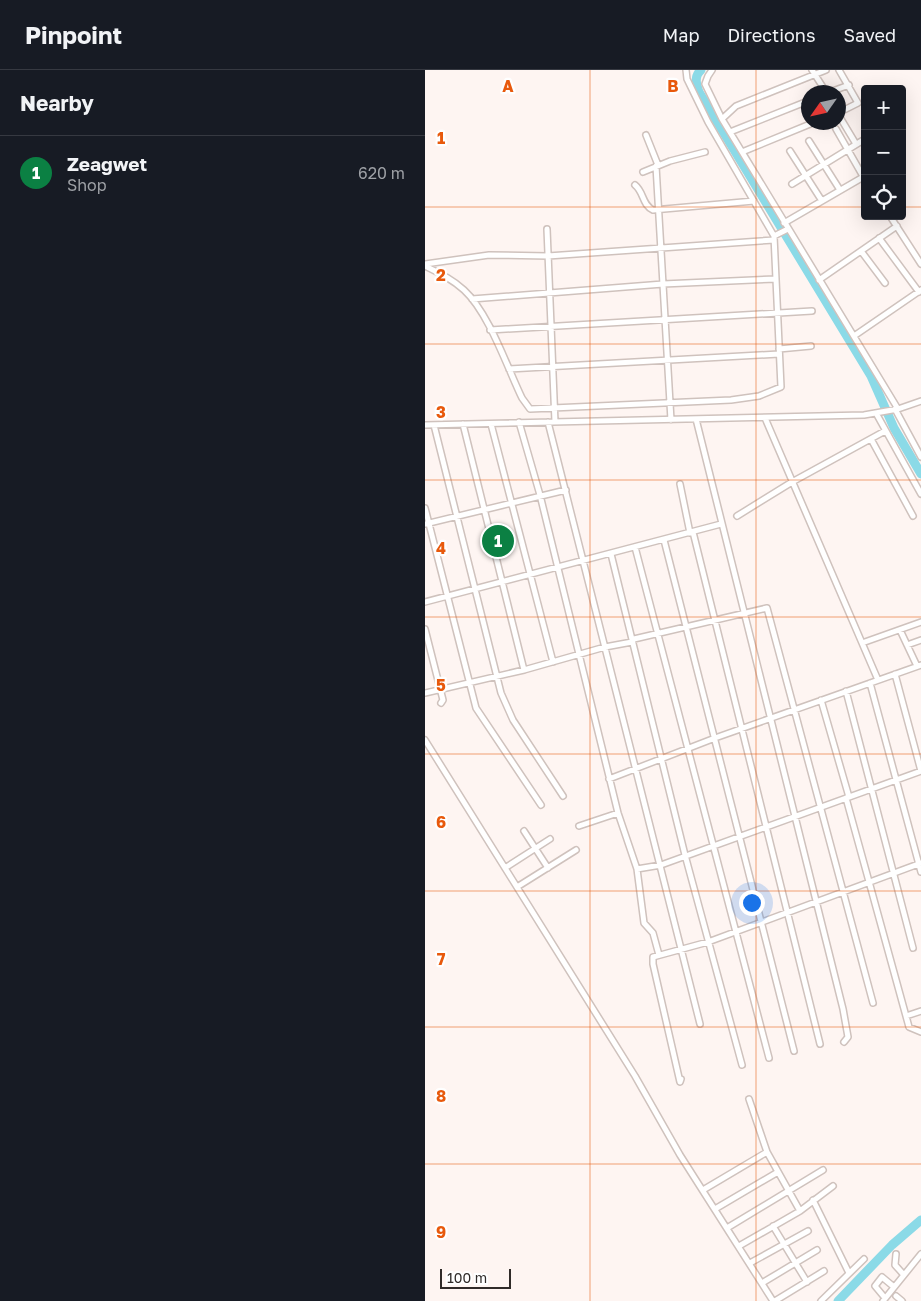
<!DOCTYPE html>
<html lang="en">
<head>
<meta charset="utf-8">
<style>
  body { margin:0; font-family:"Golos Text",sans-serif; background:#242831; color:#f1f3f6 }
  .controls { position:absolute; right:15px; top:15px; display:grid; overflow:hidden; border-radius:5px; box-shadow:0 5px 20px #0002 }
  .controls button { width:45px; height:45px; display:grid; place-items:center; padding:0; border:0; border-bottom:1px solid #363941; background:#171b24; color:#f1f3f6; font:25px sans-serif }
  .compass { position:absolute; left:376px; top:15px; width:45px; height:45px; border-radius:50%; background:#171b24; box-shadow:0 5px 20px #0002; rotate:236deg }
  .scale { position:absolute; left:15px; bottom:12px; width:71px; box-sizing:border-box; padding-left:5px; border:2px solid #302b29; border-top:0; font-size:14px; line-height:18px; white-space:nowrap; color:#302b29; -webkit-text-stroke:4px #fff; paint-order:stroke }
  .you { position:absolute; left:326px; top:832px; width:18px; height:18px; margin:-12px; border:4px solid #fff; border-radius:50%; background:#1a73e8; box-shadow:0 0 0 8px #1a73e833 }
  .badge { display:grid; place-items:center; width:32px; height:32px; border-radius:50%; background:#0b8043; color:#fff; font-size:16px; font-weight:700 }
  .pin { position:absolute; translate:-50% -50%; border:2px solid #fff; box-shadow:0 1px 5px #0006 }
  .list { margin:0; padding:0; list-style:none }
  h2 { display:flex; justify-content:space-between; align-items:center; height:65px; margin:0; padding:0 20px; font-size:21px }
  h2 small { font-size:16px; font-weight:400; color:#9ea1a6 }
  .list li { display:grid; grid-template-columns:32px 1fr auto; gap:15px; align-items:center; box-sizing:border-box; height:75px; padding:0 20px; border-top:1px solid #363941 }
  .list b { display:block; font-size:19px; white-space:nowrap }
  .list p { margin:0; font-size:16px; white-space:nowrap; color:#9ea1a6 }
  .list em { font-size:16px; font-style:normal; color:#9ea1a6 }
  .icon { flex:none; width:28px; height:28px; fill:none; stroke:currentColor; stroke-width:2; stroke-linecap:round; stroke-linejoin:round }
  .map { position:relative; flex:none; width:496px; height:1231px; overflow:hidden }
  header { display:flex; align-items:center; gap:30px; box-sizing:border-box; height:70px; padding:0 25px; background:#171b24; border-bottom:1px solid #363941 }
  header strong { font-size:24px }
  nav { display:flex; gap:28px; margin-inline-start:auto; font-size:18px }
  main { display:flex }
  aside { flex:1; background:#171b24 }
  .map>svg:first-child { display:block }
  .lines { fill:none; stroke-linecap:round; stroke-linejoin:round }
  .river { stroke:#8bdae7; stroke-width:9 }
  .street-casing { stroke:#cfc2bd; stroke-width:8 }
  .street { stroke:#fff; stroke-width:5 }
  .grid { fill:none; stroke:#e8590c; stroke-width:1; stroke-opacity:0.55 }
  .grid-label { font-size:16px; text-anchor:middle; font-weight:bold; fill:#e8590c; stroke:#fff; stroke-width:4.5; stroke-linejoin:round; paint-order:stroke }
</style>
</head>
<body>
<header>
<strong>Pinpoint</strong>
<nav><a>Map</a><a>Directions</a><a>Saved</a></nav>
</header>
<main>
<aside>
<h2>Nearby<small></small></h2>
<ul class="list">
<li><span class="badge">1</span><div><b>Zeagwet</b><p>Shop</p></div><em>620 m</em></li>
</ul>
</aside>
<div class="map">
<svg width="496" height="1231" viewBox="0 0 496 1231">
  <rect width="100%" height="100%" fill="#fef5f2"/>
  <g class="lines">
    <path class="river" d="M 276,0 C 269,6 271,14 274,22 L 446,306 L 469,358 L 496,404
      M 413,1231 L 467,1175 L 496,1150"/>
    <defs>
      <path id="street" d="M 287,0 L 283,6 L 280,14 L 297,49 L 473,339
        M 387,0 L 401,22
        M 405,22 L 424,15
        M 413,43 L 433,33 L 414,0
        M 413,44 L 431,74
        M 297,49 L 311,36 L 401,0
        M 411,59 L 439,108
        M 305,62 L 383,31
        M 221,65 L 233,95
        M 384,71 L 415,120
        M 365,81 L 397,131
        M 317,82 L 390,52
        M 231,96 L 246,350
        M 218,102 L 245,91 L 280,82
        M 367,114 L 440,69
        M 210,115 C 219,122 217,135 228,140 L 329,131
        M 465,146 L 496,194
        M 359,153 L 440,106
        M 122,159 L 130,352
        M 349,166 L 363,159
        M 454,168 L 494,222
        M 436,181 L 460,213
        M 0,194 L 64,185 L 123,186 L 349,170
        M 0,196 C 14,203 27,209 39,220 C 64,243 82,297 97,328 L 105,339 L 306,330 L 334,326 L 356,317 L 349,166 L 283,52 L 262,9 L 261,0
        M 394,210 L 472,156
        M 47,229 L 238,214 L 351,209
        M 65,260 L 387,241
        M 429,266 L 496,220
        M 354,279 L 386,276
        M 84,299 L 354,284
        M 470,339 L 496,387
        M 451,343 L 496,424
        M 340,348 L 453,610
        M 271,349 L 418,939 L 423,967 L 419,972
        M 94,352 L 115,425 L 193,743 L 212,799 L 219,853 L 228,863 L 234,885
        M 123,352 L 275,954
        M 38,354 L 99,600
        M 66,354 L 128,592
        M 0,355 L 439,345 L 473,339 L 496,331
        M 9,355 L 76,623 L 88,650 L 138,726
        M 446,369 L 488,446
        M 255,414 L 265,463
        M 0,438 L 51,638 L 116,735
        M 312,446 L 367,412 L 460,361
        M 0,454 L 141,420
        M 268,462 L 395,974
        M 239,470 L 369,981
        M 210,477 L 344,988
        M 186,484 L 260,785 L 317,995
        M 0,532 L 296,454
        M 0,559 L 18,630 L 16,633
        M 475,560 L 492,596
        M 437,573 L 496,552
        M 482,575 L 496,570
        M 470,604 L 496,701
        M 445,613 L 496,802
        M 421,621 L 488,878
        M 0,623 L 99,600 L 180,577 L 207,572 L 209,569 L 342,538 L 448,933
        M 396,630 L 424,727
        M 0,670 L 210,1006 L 255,1085 L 348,1231
        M 184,709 L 290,668 L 496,595
        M 421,728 L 484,957 L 496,962
        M 154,756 L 193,743
        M 99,761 L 123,798
        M 80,798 L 125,769
        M 212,799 L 236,795 L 496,701
        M 92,817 L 151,780
        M 481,946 L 496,941
        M 256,1009 L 255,1012 L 228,894 L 228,887 L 283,872 L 496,793
        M 324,1029 L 342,1082 L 375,1141
        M 278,1120 L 342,1082
        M 388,1130 L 424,1203
        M 290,1139 L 353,1102
        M 348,1156 L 382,1212
        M 302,1158 L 398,1100
        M 314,1176 L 375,1141 L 408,1116
        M 471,1184 L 470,1195 L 479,1205
        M 325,1193 L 383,1161
        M 337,1213 L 392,1180
        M 471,1226 L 477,1231
        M 460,1228 L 450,1216 L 457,1207 L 469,1217
        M 350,1231 L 399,1201
        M 396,1231 L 439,1189
        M 458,1231 L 496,1184"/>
    </defs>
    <use href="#street" class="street-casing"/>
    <use href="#street" class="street"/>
  </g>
  <path class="grid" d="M 165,0 L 165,1231M 331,0 L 331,1231M 0,137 L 440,137M 477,137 L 496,137M 0,274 L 496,274M 0,410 L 496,410M 0,547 L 496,547M 0,684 L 496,684M 0,821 L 496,821M 0,957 L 496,957M 0,1094 L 496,1094"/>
  <g class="grid-label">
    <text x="83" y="22">A</text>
    <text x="248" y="22">B</text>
    <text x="16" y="74">1</text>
    <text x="16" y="211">2</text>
    <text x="16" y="348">3</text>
    <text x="16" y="484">4</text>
    <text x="16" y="621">5</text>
    <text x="16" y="758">6</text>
    <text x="16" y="895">7</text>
    <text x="16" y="1032">8</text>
    <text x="16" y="1168">9</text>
  </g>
</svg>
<div class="controls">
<button>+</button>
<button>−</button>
<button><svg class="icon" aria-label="locate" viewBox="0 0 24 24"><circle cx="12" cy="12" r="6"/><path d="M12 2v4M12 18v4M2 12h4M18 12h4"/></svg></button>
</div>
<svg class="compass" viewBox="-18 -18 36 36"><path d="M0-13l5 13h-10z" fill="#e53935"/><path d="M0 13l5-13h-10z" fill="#9ea1a6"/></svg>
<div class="scale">100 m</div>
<div class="you"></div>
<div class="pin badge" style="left:73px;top:471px">1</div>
</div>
</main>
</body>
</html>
